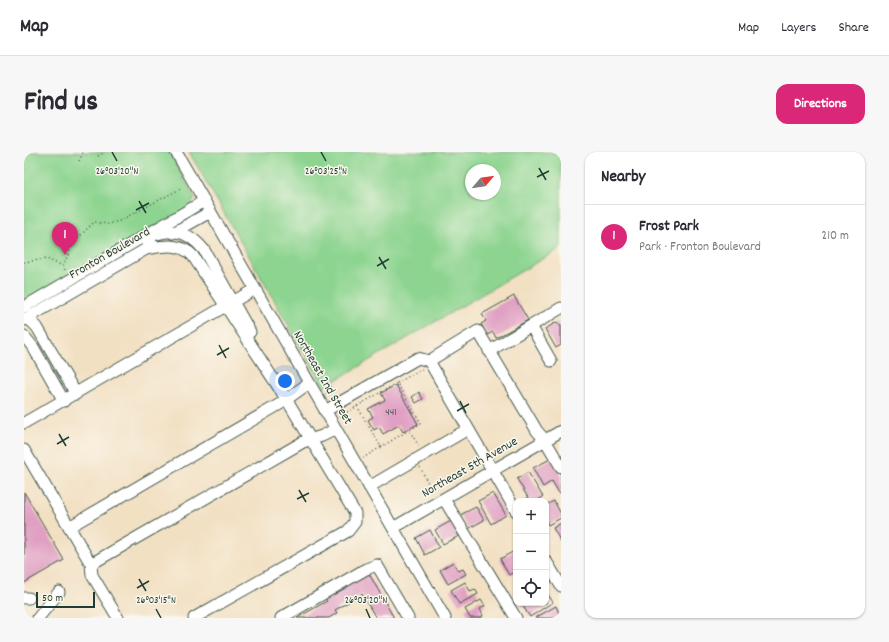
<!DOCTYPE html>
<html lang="en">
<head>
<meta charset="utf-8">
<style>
  body { margin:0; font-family:Dekko,sans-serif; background:#f7f7f7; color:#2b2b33 }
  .controls { position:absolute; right:12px; bottom:12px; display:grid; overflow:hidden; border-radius:8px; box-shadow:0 1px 3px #0004 }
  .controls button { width:36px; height:36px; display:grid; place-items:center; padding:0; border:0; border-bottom:1px solid #e1e1e2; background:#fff; color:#2b2b33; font:20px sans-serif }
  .compass { position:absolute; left:441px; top:12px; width:36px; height:36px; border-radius:50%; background:#fff; box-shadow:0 1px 3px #0004; rotate:61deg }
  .scale { position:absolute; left:12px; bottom:10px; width:59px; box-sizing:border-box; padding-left:4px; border:2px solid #1f3d34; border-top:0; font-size:11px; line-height:14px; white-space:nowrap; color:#1f3d34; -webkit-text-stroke:3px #fbf7ec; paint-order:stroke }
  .you { position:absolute; left:261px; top:229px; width:14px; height:14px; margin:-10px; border:3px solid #fff; border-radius:50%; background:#1a73e8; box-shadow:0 0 0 6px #1a73e833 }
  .badge { display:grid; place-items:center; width:26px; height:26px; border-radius:50%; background:#db2777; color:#fff; font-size:13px; font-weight:700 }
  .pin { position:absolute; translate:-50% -33px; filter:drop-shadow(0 1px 2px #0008) }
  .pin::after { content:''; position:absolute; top:21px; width:14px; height:12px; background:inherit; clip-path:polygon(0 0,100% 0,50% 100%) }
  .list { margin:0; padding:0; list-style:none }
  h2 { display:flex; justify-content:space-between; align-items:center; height:52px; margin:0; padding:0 16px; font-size:17px }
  h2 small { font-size:13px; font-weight:400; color:#7c7c81 }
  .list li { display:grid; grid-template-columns:26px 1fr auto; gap:12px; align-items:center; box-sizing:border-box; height:64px; padding:0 16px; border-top:1px solid #e1e1e2 }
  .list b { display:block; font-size:15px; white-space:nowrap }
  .list p { margin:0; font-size:13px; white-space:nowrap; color:#7c7c81 }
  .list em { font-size:13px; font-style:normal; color:#7c7c81 }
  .icon { flex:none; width:22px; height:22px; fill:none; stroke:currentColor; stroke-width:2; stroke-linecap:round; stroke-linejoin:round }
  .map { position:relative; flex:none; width:537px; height:466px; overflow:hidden; border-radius:12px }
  header { display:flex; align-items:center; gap:24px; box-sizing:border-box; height:56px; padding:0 20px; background:#fff; border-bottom:1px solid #e1e1e2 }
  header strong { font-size:19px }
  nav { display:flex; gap:22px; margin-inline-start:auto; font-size:14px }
  .intro { display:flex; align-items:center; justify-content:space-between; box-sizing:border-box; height:96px; padding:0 24px }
  h1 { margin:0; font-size:28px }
  .button { padding:10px 18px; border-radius:12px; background:#db2777; color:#fff; font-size:14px; font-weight:700 }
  main { display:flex; gap:24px; padding:0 24px }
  aside { flex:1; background:#fff; border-radius:12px; box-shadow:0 1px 3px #0004 }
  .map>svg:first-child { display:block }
  .green { fill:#8cd48f; stroke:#568862; fill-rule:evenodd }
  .building { fill:#e0a0c3 }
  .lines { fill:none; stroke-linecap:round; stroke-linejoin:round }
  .minor-casing { stroke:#3f5549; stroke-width:13 }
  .path { stroke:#3f5549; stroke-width:1.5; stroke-dasharray:1 3; stroke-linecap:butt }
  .minor { stroke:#fff; stroke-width:11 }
  .ticks { fill:none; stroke:#1f3d34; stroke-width:1.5 }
  .labels { text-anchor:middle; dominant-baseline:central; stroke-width:3; stroke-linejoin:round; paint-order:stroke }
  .number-label { font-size:11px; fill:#4f5658 }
  .street-label { font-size:13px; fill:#1f3d34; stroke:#fbf7ec }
  .ticks-label { font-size:10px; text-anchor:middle; fill:#1f3d34; stroke:#fbf7ec; stroke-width:3; stroke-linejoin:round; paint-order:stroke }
</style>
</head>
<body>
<header>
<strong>Map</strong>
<nav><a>Map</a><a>Layers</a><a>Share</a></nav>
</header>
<div class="intro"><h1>Find us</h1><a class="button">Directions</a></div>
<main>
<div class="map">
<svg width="537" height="466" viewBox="0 0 537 466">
  <rect width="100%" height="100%" fill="#fbf7ec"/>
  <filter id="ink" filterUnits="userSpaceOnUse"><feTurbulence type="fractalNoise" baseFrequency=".025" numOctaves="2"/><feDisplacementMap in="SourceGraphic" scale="8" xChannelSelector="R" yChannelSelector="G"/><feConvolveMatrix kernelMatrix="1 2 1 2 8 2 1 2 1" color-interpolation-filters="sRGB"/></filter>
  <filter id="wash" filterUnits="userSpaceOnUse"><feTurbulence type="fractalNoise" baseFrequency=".012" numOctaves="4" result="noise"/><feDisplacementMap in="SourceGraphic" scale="16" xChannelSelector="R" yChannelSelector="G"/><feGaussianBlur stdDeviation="0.9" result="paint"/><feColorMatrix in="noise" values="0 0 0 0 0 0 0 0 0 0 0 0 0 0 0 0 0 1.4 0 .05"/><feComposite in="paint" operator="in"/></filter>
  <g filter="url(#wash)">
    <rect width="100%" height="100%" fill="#f2e0c3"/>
    <path class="green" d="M 0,0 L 145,0 L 171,47 L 165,55 L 0,151 Z
      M 165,0 L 537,0 L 537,96 L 300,235 ZM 447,18 L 471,18 L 471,42 L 447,42 Z"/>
    <g id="blocks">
      <path class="building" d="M 490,144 L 504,168 L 472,186 L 469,180 L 463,183 L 457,172 L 462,169 L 458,162 Z
        M 533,170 L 536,174 L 537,174 L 537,193 L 532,196 L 521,177 Z
        M 372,233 L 394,272 L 379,280 L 375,273 L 359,282 L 355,275 L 350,278 L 344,268 L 349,265 L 344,257 L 361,248 L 357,241 Z
        M 395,240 L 399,247 L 392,251 L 388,245 Z
        M 528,306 L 537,323 L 537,340 L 535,341 L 528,329 L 519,335 L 509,316 Z
        M 504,320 L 519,345 L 512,349 L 506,349 L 493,327 Z
        M 0,340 L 40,408 L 0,431 Z
        M 469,341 L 482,363 L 467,372 L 454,349 Z
        M 530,349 L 537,362 L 537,366 L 524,373 L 522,369 L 522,353 Z
        M 452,355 L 460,368 L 444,377 L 436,363 Z
        M 427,369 L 435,384 L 419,392 L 411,378 Z
        M 537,371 L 537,390 L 529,376 Z
        M 406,378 L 415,395 L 401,403 L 392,386 Z
        M 492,398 L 492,419 L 485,423 L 476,407 Z
        M 429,410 L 434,419 L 439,417 L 442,422 L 424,432 L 416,418 Z
        M 344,420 L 370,466 L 352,466 L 338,442 L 311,458 L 313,461 L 305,466 L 273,466 L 303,449 L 301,445 Z
        M 441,430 L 446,439 L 451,437 L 454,442 L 435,452 L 427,438 Z
        M 522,440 L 529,450 L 506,465 L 497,451 L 522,451 Z
        M 457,448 L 461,454 L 456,457 L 459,464 L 456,466 L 446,466 L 441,457 Z
        M 532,454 L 537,466 L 511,466 Z"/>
    </g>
  </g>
  <g filter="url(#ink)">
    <use href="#blocks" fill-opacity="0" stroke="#3f5549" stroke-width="1"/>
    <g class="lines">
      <defs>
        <path id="minor" d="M 152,0 L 421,466
          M 149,81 L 186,60
          M 118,87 C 145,77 160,74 180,98 L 226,180
          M 122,97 C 140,94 156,90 169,104 L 263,248 L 331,361 L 331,370 L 324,379 L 170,466
          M 0,155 L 180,49
          M 0,166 L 7,169 L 13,175 L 52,242
          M 0,168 L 129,93
          M 507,174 L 527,209
          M 0,184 L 9,195 L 40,249
          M 465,199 L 537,156
          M 301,259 L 394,206 L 405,209
          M 0,271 L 231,137
          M 0,298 L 67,412 L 68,423 L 94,466
          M 345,335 L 444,277
          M 420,347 L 492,466
          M 492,359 L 405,209 L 454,179 L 513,279 L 521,288 L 537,315
          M 45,375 L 256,252 L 285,231
          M 369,376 L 537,279
          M 522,409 L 537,434
          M 67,412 L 279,290 L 298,284 L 312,277
          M 0,446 L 5,446
          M 14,466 L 35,440
          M 257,466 L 342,417 L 353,413 L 384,466"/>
      </defs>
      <use href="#minor" class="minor-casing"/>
      <path class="path" d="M 74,4 L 81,0
        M 55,9 L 59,0
        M 0,110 L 23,107 L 39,114 L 41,118
        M 39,114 L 50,90 L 70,70 L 84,72 L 95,69 L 158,36
        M 373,231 L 398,217
        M 302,242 L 307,233
        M 333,254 L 357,295 L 339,306
        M 316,264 L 373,231 L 397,271 L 385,278 L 395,294
        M 357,295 L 385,278
        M 396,315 L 404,331"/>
      <use href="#minor" class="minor"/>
    </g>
  </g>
  <path class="ticks" d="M 88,0 L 93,9M 297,0 L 302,9M 515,16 L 522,28M 513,25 L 525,19M 115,49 L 122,61M 112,58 L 125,51M 355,105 L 362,117M 353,114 L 365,107M 195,193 L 202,206M 193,203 L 205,196M 436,249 L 442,261M 433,259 L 445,252M 35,282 L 42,294M 33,292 L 45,285M 275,338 L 282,350M 273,347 L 285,341M 115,427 L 122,439M 113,436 L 125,429M 132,457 L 137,466M 342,457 L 346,466"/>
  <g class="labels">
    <g class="number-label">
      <text x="367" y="261">441</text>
    </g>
    <g class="street-label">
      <text transform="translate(86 102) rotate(-30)">Fronton Boulevard</text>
      <text transform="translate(298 226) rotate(60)">Northeast 2nd Street</text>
      <text transform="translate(446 316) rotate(-30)">Northeast 5th Avenue</text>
    </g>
  </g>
  <g class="ticks-label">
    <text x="93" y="22">26°03'20"N</text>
    <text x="302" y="22">26°03'25"N</text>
    <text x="132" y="451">26°03'15"N</text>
    <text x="342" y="451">26°03'20"N</text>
  </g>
</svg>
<div class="controls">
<button>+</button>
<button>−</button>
<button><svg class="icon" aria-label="locate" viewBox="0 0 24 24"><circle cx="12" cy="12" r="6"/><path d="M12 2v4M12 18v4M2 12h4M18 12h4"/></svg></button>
</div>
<svg class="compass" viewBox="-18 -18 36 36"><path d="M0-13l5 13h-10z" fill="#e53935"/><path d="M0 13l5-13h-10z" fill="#7c7c81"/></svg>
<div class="scale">50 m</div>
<div class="you"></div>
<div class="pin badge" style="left:41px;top:103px">1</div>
</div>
<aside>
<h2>Nearby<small></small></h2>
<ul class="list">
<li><span class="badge">1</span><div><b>Frost Park</b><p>Park · Fronton Boulevard</p></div><em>210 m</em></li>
</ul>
</aside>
</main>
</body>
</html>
